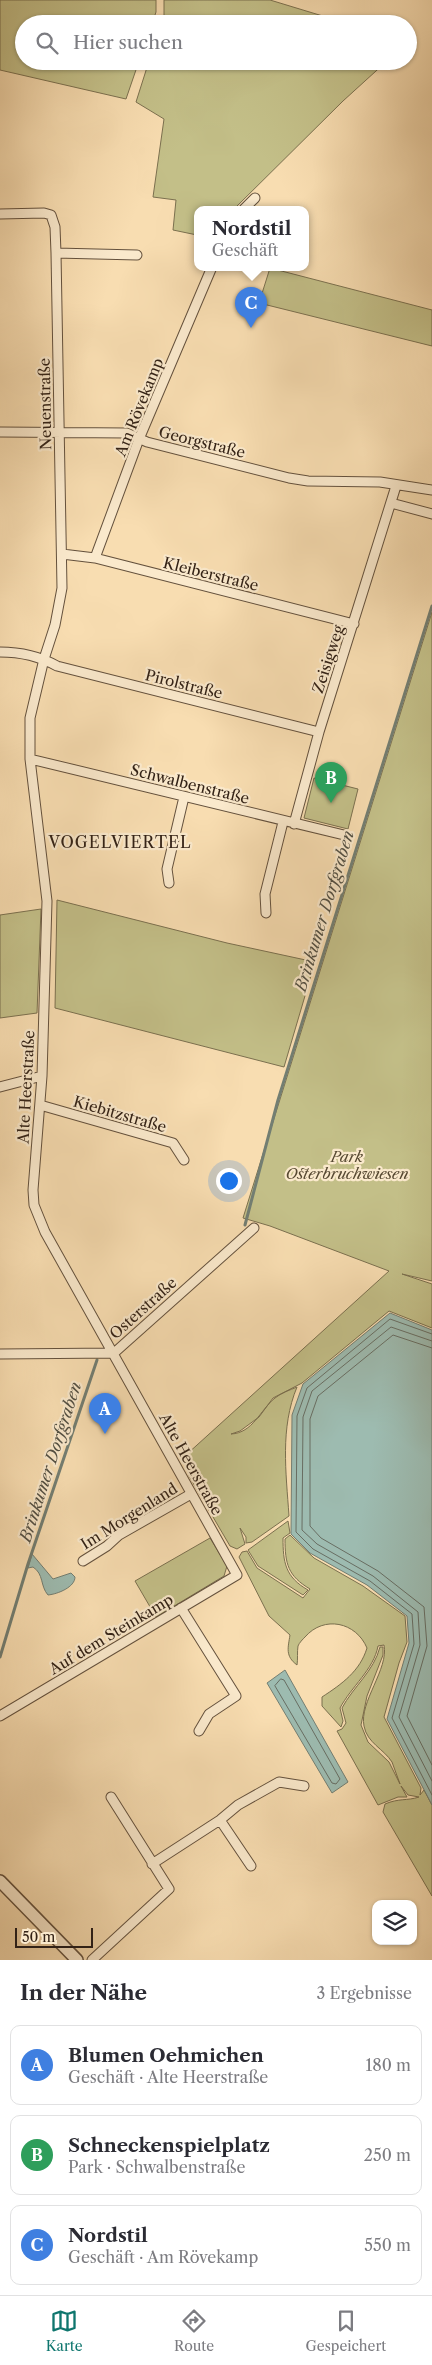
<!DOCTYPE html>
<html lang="de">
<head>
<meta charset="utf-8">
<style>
  body { margin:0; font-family:"Libre Caslon Text",serif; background:#f2f2f3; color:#2b2b33 }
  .controls { position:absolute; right:15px; bottom:15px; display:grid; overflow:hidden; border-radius:10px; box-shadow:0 1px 4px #0004 }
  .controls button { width:45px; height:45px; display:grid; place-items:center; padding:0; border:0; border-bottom:1px solid #e1e1e2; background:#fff; color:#2b2b33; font:25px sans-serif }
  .scale { position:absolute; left:15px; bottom:12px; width:78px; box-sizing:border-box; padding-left:5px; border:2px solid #332216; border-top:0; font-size:14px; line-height:18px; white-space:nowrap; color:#332216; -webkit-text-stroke:4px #fae9cc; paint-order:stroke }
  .you { position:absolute; left:228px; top:1180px; width:18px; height:18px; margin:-12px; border:4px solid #fff; border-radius:50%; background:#1a73e8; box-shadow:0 0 0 8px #1a73e833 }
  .badge { display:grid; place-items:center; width:32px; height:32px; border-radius:50%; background:#0f766e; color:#fff; font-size:16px; font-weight:700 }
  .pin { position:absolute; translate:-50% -41px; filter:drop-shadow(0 1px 2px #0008) }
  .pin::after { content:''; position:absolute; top:26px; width:18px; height:15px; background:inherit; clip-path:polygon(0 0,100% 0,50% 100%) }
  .popup { position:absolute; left:194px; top:206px; width:115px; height:65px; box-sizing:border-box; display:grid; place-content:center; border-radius:10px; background:#fff; filter:drop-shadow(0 1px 4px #0005); font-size:16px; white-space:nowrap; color:#7c7c81 }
  .popup b { font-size:19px; color:#2b2b33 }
  .popup::after { content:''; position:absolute; left:50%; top:100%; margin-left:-10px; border:10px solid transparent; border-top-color:#fff }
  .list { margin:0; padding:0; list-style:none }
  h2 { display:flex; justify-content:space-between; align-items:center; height:65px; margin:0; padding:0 20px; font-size:21px }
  h2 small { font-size:16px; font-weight:400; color:#7c7c81 }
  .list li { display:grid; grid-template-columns:32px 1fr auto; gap:15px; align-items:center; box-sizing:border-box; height:80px; margin:0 10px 10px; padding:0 10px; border:1px solid #e1e1e2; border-radius:10px }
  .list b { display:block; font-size:19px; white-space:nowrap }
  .list p { margin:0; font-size:16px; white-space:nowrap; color:#7c7c81 }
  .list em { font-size:16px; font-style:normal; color:#7c7c81 }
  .icon { flex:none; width:28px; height:28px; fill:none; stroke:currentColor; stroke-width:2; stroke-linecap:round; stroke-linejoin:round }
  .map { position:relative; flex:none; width:432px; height:1960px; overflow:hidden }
  .search { position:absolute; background:#fff; box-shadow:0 1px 4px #0004; left:15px; right:15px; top:15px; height:55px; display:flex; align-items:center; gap:12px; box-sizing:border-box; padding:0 18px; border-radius:28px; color:#7c7c81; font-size:19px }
  .sheet { height:335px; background:#fff }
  nav { display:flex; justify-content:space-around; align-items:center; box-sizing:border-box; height:70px; border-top:1px solid #e1e1e2; background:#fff; font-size:14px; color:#7c7c81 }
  nav a { display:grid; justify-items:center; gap:2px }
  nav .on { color:#0f766e }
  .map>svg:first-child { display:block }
  .green { fill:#c3bf88; stroke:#7b704f }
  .water { fill:#9dbbb0; stroke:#737e72 }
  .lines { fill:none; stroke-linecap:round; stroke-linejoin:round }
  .shore { stroke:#686e63; stroke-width:1 }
  .stream { stroke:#737e72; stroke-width:3 }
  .minor-casing { stroke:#64513d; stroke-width:11 }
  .tertiary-casing { stroke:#64513d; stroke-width:14 }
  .minor { stroke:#fae9cc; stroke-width:9 }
  .tertiary { stroke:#fae9cc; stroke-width:11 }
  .labels { text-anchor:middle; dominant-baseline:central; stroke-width:4.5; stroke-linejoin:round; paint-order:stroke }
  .street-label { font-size:15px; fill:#332216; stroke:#fae9cc }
  .park-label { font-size:15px; font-style:italic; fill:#574932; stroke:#fae9cc }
  .neighbourhood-label { font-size:16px; letter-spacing:1px; fill:#332216; stroke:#fae9cc }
  .water-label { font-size:16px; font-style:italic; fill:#535044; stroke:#fae9cc }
</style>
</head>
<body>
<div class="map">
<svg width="432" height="1960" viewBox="0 0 432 1960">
  <rect width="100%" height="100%" fill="#f8ddb1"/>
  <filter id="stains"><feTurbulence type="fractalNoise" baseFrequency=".004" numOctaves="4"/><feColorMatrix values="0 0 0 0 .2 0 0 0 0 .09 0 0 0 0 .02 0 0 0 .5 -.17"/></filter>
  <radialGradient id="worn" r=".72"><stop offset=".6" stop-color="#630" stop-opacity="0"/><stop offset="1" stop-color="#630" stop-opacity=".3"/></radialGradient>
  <path class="green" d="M 0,0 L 156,0 L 156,12 L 152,24 L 24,24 L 24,61 L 139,61 L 126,99 L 0,70 Z
    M 164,0 L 270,0 L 349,24 L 161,24 L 164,16 Z
    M 149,61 L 387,61 L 343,101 L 234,209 L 197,209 L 197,235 L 173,230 L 176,200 L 153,197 L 164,119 L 136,102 Z
    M 270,268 L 432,310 L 432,346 L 259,303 Z
    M 432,612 L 432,1281 L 402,1274 L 432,1284 L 432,1328 L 389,1311 L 302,1383 L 273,1398 L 259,1417 L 240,1431 L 231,1434 C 253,1433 260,1410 275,1398 C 281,1393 290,1390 297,1387 C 280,1428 286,1472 289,1516 L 252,1542 L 246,1543 L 246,1537 L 240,1528 L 245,1544 L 237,1549 L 230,1546 L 189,1476 L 190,1467 L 186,1455 L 389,1271 L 270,1226 L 243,1218 Z
    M 314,778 L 358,789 L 348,829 L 304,818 Z
    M 57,900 L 227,943 L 315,962 L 284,1067 L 55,1008 Z
    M 41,909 L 37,1013 L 0,1018 L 0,915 Z
    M 288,1521 L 290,1533 L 283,1538 C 283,1562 285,1577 308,1590 L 303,1595 L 258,1566 L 248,1550 Z
    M 290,1535 L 314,1558 L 363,1586 L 405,1616 L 407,1642 L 399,1663 L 384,1717 L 421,1788 L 420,1795 L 424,1790 L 432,1805 L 432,1896 L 383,1812 L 385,1804 C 399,1798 407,1801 419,1797 L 408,1795 L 401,1786 L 407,1797 L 398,1797 L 378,1805 L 337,1731 L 342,1729 L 346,1723 L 342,1708 C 353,1687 374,1671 380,1647 L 383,1647 L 383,1655 L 367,1696 L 361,1725 L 368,1742 L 389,1762 L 400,1784 C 397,1777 395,1769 392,1762 C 384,1749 367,1743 364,1726 C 359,1702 389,1669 384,1645 L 378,1646 C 374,1669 351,1687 340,1708 L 343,1721 L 341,1727 L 322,1706 L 322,1697 C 342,1684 360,1671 367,1648 C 356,1622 324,1615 305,1637 C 303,1639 299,1643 298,1646 C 297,1652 298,1659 297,1665 C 285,1656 288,1648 290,1635 L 269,1616 L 239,1557 L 242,1552 L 247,1551 L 257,1568 L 303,1598 L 310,1589 C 288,1576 285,1564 285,1539 Z
    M 210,1538 L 227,1566 L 224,1576 L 156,1617 L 135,1581 Z"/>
  <path class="water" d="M 390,1313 L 432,1330 L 432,1805 L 387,1719 L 409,1643 L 407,1616 L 367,1585 L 310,1553 L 291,1534 L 292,1415 L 303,1384 Z
    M 32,1554 L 53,1579 L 71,1573 L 75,1577 C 75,1587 58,1594 48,1595 C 40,1586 44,1574 33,1567 L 28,1568 Z
    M 285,1670 L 348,1782 L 332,1793 L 267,1683 Z"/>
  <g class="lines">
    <path class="shore" d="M 432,1334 L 390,1319 L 307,1388 L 297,1416 L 296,1532 L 313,1549 L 370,1581 L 412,1614 L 414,1644 L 392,1718 L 432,1795
      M 432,1341 L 391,1327 L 312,1391 L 303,1417 L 302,1530 L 317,1544 L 373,1576 L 418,1612 L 420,1645 L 399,1717 L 432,1781
      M 432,1348 L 393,1335 L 318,1396 L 310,1419 L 310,1526 L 321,1538 L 378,1571 L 424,1607 L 427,1646 L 407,1716 L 432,1765
      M 281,1679 L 284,1680 L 340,1779 L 336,1784 L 332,1783 L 275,1686 Z"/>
    <path class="stream" d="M 245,1225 L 278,1100 L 432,606
      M 0,1657 L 28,1564 L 97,1360"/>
    <defs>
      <path id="minor" d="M 244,209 L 255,198
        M 0,214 L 44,213 L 51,215 L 55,227 L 56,253 L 62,588 L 55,625 L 44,659 L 30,718 L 30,759 L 47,901 L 42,1076 L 33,1190 L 34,1205 L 45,1232 L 237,1575 L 0,1716
        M 56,253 L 137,255
        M 0,432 L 127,433 L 147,442 L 289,478 L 308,481 L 380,482 L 432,490
        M 391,503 L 432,514
        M 62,554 L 95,558 L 354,624
        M 95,558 L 139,439 L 212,267
        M 0,652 C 21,652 39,656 57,666 L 319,732
        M 30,759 L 344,835
        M 294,824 L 319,732 L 396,486
        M 169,883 L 167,869 L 184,797
        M 266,913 L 265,894 L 283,822
        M 0,1087 L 42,1076
        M 40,1105 L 173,1143 L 184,1160
        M 0,1354 L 114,1353 L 254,1228
        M 83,1561 L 107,1546 L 119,1535 L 191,1494
        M 181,1608 L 236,1696 L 209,1714 L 199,1731
        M 220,1820 L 251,1866
        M 152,1864 L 220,1820 L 238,1805 L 279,1782 L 304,1786
        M 92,1960 L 169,1889 L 111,1797"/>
      <path id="tertiary" d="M 0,1881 L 77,1960"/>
    </defs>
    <use href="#minor" class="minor-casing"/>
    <use href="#tertiary" class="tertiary-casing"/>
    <use href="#minor" class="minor"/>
    <use href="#tertiary" class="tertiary"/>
  </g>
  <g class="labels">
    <g class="street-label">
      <text transform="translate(45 404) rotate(-91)">Neuenstraße</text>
      <text transform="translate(139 407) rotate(-68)">Am Rövekamp</text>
      <text transform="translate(202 442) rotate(14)">Georgstraße</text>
      <text transform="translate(211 574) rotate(14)">Kleiberstraße</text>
      <text transform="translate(328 659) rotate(-72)">Zeisigweg</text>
      <text transform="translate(184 684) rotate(14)">Pirolstraße</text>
      <text transform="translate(190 784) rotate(14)">Schwalbenstraße</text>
      <text transform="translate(26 1087) rotate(-87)">Alte Heerstraße</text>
      <text transform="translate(120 1114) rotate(16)">Kiebitzstraße</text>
      <text transform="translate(143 1308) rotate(-42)">Osterstraße</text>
      <text transform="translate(191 1464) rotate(61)">Alte Heerstraße</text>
      <text transform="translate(129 1516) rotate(-32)">Im Morgenland</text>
      <text transform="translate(111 1634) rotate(-31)">Auf dem Steinkamp</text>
    </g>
    <g class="park-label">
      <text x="347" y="1156">Park<tspan x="347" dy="17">Osterbruchwiesen</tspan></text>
    </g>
    <g class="neighbourhood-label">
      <text x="120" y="842">VOGELVIERTEL</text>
    </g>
    <g class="water-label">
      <text transform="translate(324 911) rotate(-73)">Brinkumer Dorfgraben</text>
      <text transform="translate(50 1462) rotate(-72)">Brinkumer Dorfgraben</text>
    </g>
  </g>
  <rect width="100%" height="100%" filter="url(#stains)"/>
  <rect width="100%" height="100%" fill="url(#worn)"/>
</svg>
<div class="controls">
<button><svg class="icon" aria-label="layers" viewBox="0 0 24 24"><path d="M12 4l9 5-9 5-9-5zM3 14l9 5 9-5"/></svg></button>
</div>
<div class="scale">50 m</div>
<div class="you"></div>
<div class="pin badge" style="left:105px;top:1434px;background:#3f7fe0">A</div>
<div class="pin badge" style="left:331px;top:803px;background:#2e9e5b">B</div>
<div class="pin badge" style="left:251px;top:328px;background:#3f7fe0">C</div>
<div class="popup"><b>Nordstil</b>Geschäft</div>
<div class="search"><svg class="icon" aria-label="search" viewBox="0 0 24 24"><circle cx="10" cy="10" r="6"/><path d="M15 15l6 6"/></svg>Hier suchen</div>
</div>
<section class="sheet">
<h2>In der Nähe<small>3 Ergebnisse</small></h2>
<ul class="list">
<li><span class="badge" style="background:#3f7fe0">A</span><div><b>Blumen Oehmichen</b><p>Geschäft · Alte Heerstraße</p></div><em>180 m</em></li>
<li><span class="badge" style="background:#2e9e5b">B</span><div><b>Schneckenspielplatz</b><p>Park · Schwalbenstraße</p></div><em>250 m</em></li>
<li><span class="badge" style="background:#3f7fe0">C</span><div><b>Nordstil</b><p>Geschäft · Am Rövekamp</p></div><em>550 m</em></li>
</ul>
</section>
<nav>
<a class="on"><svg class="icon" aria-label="map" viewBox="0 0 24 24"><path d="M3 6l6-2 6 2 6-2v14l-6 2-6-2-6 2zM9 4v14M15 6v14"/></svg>Karte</a>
<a><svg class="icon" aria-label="directions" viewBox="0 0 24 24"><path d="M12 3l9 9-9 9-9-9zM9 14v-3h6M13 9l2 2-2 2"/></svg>Route</a>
<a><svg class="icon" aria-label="saved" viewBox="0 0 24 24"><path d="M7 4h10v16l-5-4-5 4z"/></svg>Gespeichert</a>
</nav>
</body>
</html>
